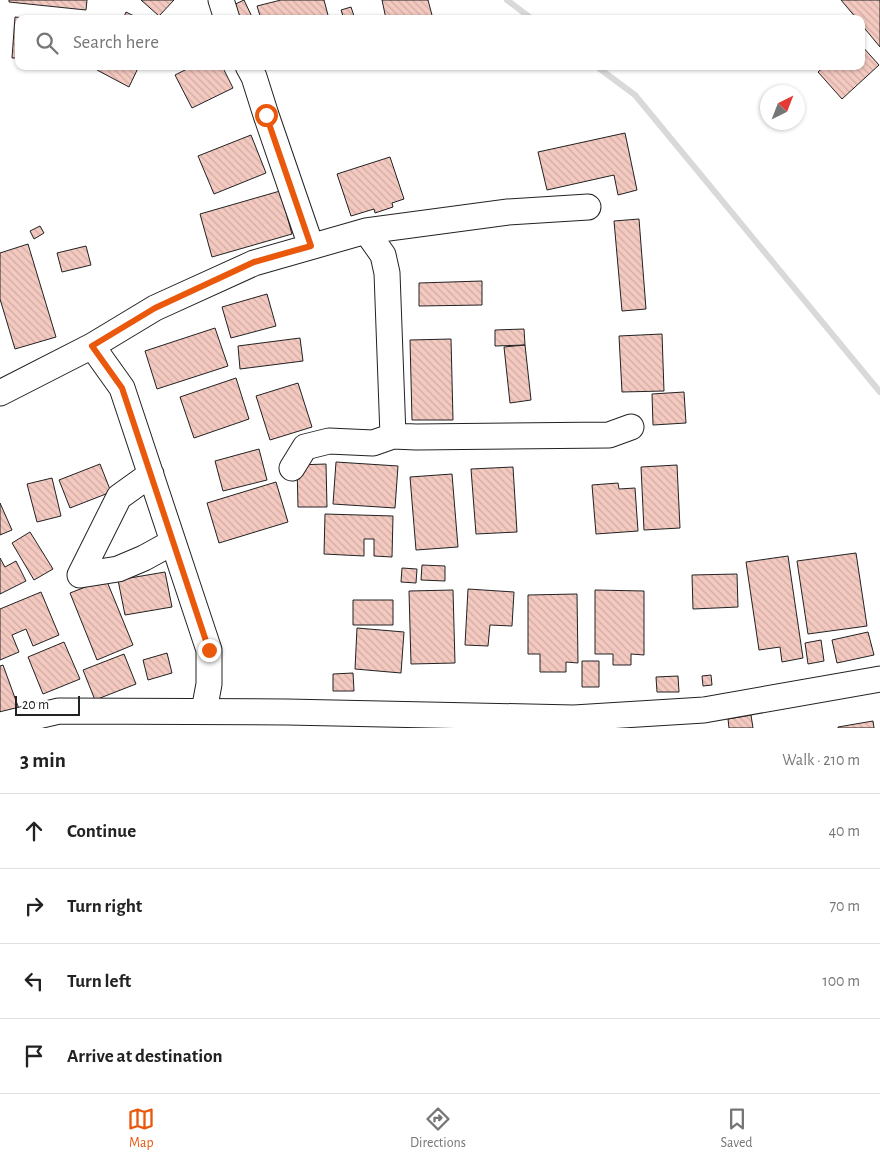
<!DOCTYPE html>
<html lang="en">
<head>
<meta charset="utf-8">
<style>
  body { margin:0; font-family:"Alegreya Sans",sans-serif; background:#f2f2f2; color:#222 }
  .compass { position:absolute; left:760px; top:85px; width:45px; height:45px; border-radius:50%; background:#fff; box-shadow:0 1px 4px #0004; rotate:42deg }
  .scale { position:absolute; left:15px; bottom:12px; width:65px; box-sizing:border-box; padding-left:5px; border:2px solid #222; border-top:0; font-size:14px; line-height:18px; white-space:nowrap; color:#222; -webkit-text-stroke:4px #fff; paint-order:stroke }
  .stop { position:absolute; width:15px; height:15px; margin:-11px; border:4px solid #ea580c; border-radius:50%; background:#fff }
  .stop.end { background:#ea580c; border-color:#fff; box-shadow:0 1px 5px #0008 }
  .list { margin:0; padding:0; list-style:none }
  h2 { display:flex; justify-content:space-between; align-items:center; height:65px; margin:0; padding:0 20px; font-size:21px }
  h2 small { font-size:16px; font-weight:400; color:#767676 }
  .list li { display:grid; grid-template-columns:32px 1fr auto; gap:15px; align-items:center; box-sizing:border-box; height:75px; padding:0 20px; border-top:1px solid #e0e0e0 }
  .list b { display:block; font-size:19px; white-space:nowrap }
  .list em { font-size:16px; font-style:normal; color:#767676 }
  .icon { flex:none; width:28px; height:28px; fill:none; stroke:currentColor; stroke-width:2; stroke-linecap:round; stroke-linejoin:round }
  .map { position:relative; flex:none; width:880px; height:728px; overflow:hidden }
  .search { position:absolute; background:#fff; box-shadow:0 1px 4px #0004; left:15px; right:15px; top:15px; height:55px; display:flex; align-items:center; gap:12px; box-sizing:border-box; padding:0 18px; border-radius:10px; color:#767676; font-size:19px }
  .sheet { height:365px; background:#fff }
  nav { display:flex; justify-content:space-around; align-items:center; box-sizing:border-box; height:70px; border-top:1px solid #e0e0e0; background:#fff; font-size:14px; color:#767676 }
  nav a { display:grid; justify-items:center; gap:2px }
  nav .on { color:#ea580c }
  .map>svg:first-child { display:block }
  .lines { fill:none; stroke-linecap:round; stroke-linejoin:round }
  .stream { stroke:#d9d9d9; stroke-width:6 }
  .building { fill:url(#building-back-hatch); stroke:#222 }
  .minor-casing { stroke:#222; stroke-width:27 }
  .minor { stroke:#fff; stroke-width:25 }
  .route { stroke:#ea580c; stroke-width:6 }
</style>
</head>
<body>
<div class="map">
<svg width="880" height="728" viewBox="0 0 880 728">
  <defs>
    <pattern id="building-back-hatch" width="6" height="6" patternUnits="userSpaceOnUse" patternTransform="scale(1.25)"><rect width="6" height="6" fill="#f3c9c0"/><path d="M-1 5l2 2M0 0l6 6M5-1l2 2" fill="none" stroke="#d0aca5"/></pattern>
  </defs>
  <rect width="100%" height="100%" fill="#fff"/>
  <g class="lines">
    <path class="stream" d="M 507,0 L 532,19
      M 596,66 L 635,95 L 880,392"/>
  </g>
  <path class="building" d="M 9,0 L 87,0 L 86,10 L 9,2 Z
    M 141,0 L 174,0 L 159,16 Z
    M 244,0 L 253,19 L 234,19 L 229,7 Z
    M 281,0 L 324,0 L 329,19 L 261,19 L 257,6 Z
    M 382,0 L 428,0 L 433,19 L 386,19 Z
    M 841,0 L 880,0 L 880,47 L 861,24 L 861,19 L 857,19 Z
    M 351,7 L 355,19 L 344,19 L 341,10 Z
    M 126,12 L 140,19 L 123,19 Z
    M 15,17 L 36,19 L 19,19 L 19,58 L 12,58 Z
    M 861,45 L 879,65 L 842,99 L 818,72 L 825,66 L 861,66 Z
    M 99,66 L 139,66 L 129,87 L 97,70 Z
    M 193,66 L 222,66 L 233,88 L 192,108 L 175,75 Z
    M 625,133 L 637,190 L 618,195 L 614,175 L 547,190 L 538,152 Z
    M 251,135 L 266,173 L 214,194 L 198,156 Z
    M 390,157 L 404,199 L 392,203 L 393,207 L 375,213 L 374,209 L 351,216 L 337,174 Z
    M 280,191 L 292,234 L 212,257 L 200,214 Z
    M 639,219 L 646,309 L 622,311 L 614,221 Z
    M 40,226 L 44,233 L 34,239 L 30,231 Z
    M 28,244 L 56,337 L 15,349 L 0,299 L 0,253 Z
    M 86,246 L 91,265 L 62,272 L 57,253 Z
    M 482,281 L 482,305 L 419,306 L 419,283 Z
    M 267,294 L 276,326 L 231,338 L 222,307 Z
    M 215,328 L 228,366 L 157,389 L 145,351 Z
    M 524,329 L 525,345 L 495,346 L 495,330 Z
    M 662,334 L 664,391 L 622,392 L 619,336 Z
    M 300,338 L 303,361 L 240,369 L 238,346 Z
    M 451,339 L 453,420 L 412,420 L 410,340 Z
    M 525,345 L 531,400 L 510,403 L 504,347 Z
    M 236,378 L 249,419 L 194,438 L 180,397 Z
    M 298,383 L 312,427 L 270,440 L 256,396 Z
    M 684,392 L 686,423 L 653,425 L 652,394 Z
    M 259,449 L 267,480 L 223,491 L 215,461 Z
    M 336,462 L 398,466 L 395,508 L 333,504 Z
    M 100,464 L 111,492 L 70,508 L 59,480 Z
    M 326,464 L 327,507 L 298,507 L 297,465 Z
    M 677,465 L 680,528 L 644,530 L 641,467 Z
    M 513,467 L 517,532 L 476,534 L 471,469 Z
    M 452,474 L 458,547 L 416,550 L 410,477 Z
    M 52,478 L 61,516 L 37,522 L 27,484 Z
    M 276,482 L 288,522 L 219,543 L 207,503 Z
    M 618,483 L 619,489 L 635,488 L 638,531 L 596,534 L 592,485 Z
    M 0,503 L 12,530 L 0,535 Z
    M 325,514 L 393,516 L 392,557 L 374,556 L 374,539 L 364,539 L 364,556 L 324,554 Z
    M 30,532 L 53,569 L 34,580 L 12,543 Z
    M 856,553 L 867,626 L 808,634 L 797,561 Z
    M 788,556 L 803,658 L 782,662 L 780,647 L 759,650 L 746,562 Z
    M 0,558 L 5,567 L 16,561 L 26,581 L 0,594 Z
    M 422,565 L 445,566 L 445,581 L 421,580 Z
    M 402,568 L 417,569 L 416,583 L 401,582 Z
    M 165,572 L 172,607 L 125,615 L 118,580 Z
    M 737,574 L 738,607 L 693,609 L 692,575 Z
    M 106,579 L 133,645 L 97,660 L 70,593 Z
    M 468,589 L 514,592 L 512,626 L 490,625 L 488,646 L 465,645 Z
    M 453,590 L 455,663 L 411,664 L 409,591 Z
    M 595,590 L 644,591 L 644,655 L 631,654 L 631,665 L 613,665 L 613,654 L 595,654 Z
    M 41,592 L 59,635 L 33,646 L 26,629 L 12,635 L 19,652 L 0,660 L 0,609 Z
    M 577,594 L 578,663 L 566,662 L 566,672 L 540,672 L 540,654 L 528,654 L 528,595 Z
    M 353,600 L 393,600 L 393,625 L 353,625 Z
    M 357,628 L 404,632 L 401,673 L 355,669 Z
    M 868,632 L 874,655 L 837,663 L 832,640 Z
    M 821,640 L 824,661 L 808,664 L 805,643 Z
    M 64,642 L 80,679 L 43,694 L 28,657 Z
    M 167,653 L 172,673 L 148,680 L 143,660 Z
    M 124,654 L 136,684 L 95,700 L 83,670 Z
    M 582,661 L 599,661 L 599,687 L 582,687 Z
    M 3,665 L 19,709 L 0,715 L 0,666 Z
    M 353,673 L 354,691 L 333,691 L 333,674 Z
    M 711,675 L 712,685 L 703,686 L 702,676 Z
    M 678,676 L 679,692 L 657,692 L 656,677 Z
    M 751,715 L 753,728 L 729,728 L 728,719 Z
    M 873,721 L 874,728 L 838,728 L 838,727 Z"/>
  <g class="lines">
    <defs>
      <path id="minor" d="M 221,0 L 227,19
        M 248,66 L 254,77 L 266,115 L 311,246
        M 366,231 L 383,255 L 387,273 L 393,436
        M 92,346 L 122,388 L 209,650 L 209,684 L 204,711
        M 0,393 L 92,346 L 155,308 L 254,263 L 366,231 L 508,212 L 588,207
        M 292,468 L 305,447 L 329,441 L 373,443 L 393,436 L 416,437 L 609,435 L 631,427
        M 80,575 L 119,497 L 151,474
        M 80,575 L 118,569 L 144,558 L 173,542
        M 0,725 L 59,711 L 287,712 L 574,718 L 704,710 L 880,679"/>
    </defs>
    <use href="#minor" class="minor-casing"/>
    <use href="#minor" class="minor"/>
  </g>
  <g class="lines">
    <path class="route" d="M 209,650 L 122,388 L 92,346 L 155,308 L 254,262 L 311,246 L 266,115"/>
  </g>
</svg>
<svg class="compass" viewBox="-18 -18 36 36"><path d="M0-13l5 13h-10z" fill="#e53935"/><path d="M0 13l5-13h-10z" fill="#767676"/></svg>
<div class="scale">20 m</div>
<div class="stop" style="left:266px;top:115px"></div>
<div class="stop end" style="left:209px;top:650px"></div>
<div class="search"><svg class="icon" aria-label="search" viewBox="0 0 24 24"><circle cx="10" cy="10" r="6"/><path d="M15 15l6 6"/></svg>Search here</div>
</div>
<section class="sheet">
<h2>3 min<small>Walk · 210 m</small></h2>
<ul class="list">
<li><svg class="icon" aria-label="ahead" viewBox="0 0 24 24"><path d="M12 20V5M6 11l6-6 6 6"/></svg><div><b>Continue</b></div><em>40 m</em></li>
<li><svg class="icon" aria-label="right" viewBox="0 0 24 24"><path d="M7 20v-9h11M14 6l5 5-5 5"/></svg><div><b>Turn right</b></div><em>70 m</em></li>
<li><svg class="icon" aria-label="left" viewBox="0 0 24 24"><path d="M17 20v-9H6M10 6l-5 5 5 5"/></svg><div><b>Turn left</b></div><em>100 m</em></li>
<li><svg class="icon" aria-label="arrive" viewBox="0 0 24 24"><path d="M6 21V4h12l-3 4 3 4H6"/></svg><div><b>Arrive at destination</b></div></li>
</ul>
</section>
<nav>
<a class="on"><svg class="icon" aria-label="map" viewBox="0 0 24 24"><path d="M3 6l6-2 6 2 6-2v14l-6 2-6-2-6 2zM9 4v14M15 6v14"/></svg>Map</a>
<a><svg class="icon" aria-label="directions" viewBox="0 0 24 24"><path d="M12 3l9 9-9 9-9-9zM9 14v-3h6M13 9l2 2-2 2"/></svg>Directions</a>
<a><svg class="icon" aria-label="saved" viewBox="0 0 24 24"><path d="M7 4h10v16l-5-4-5 4z"/></svg>Saved</a>
</nav>
</body>
</html>
